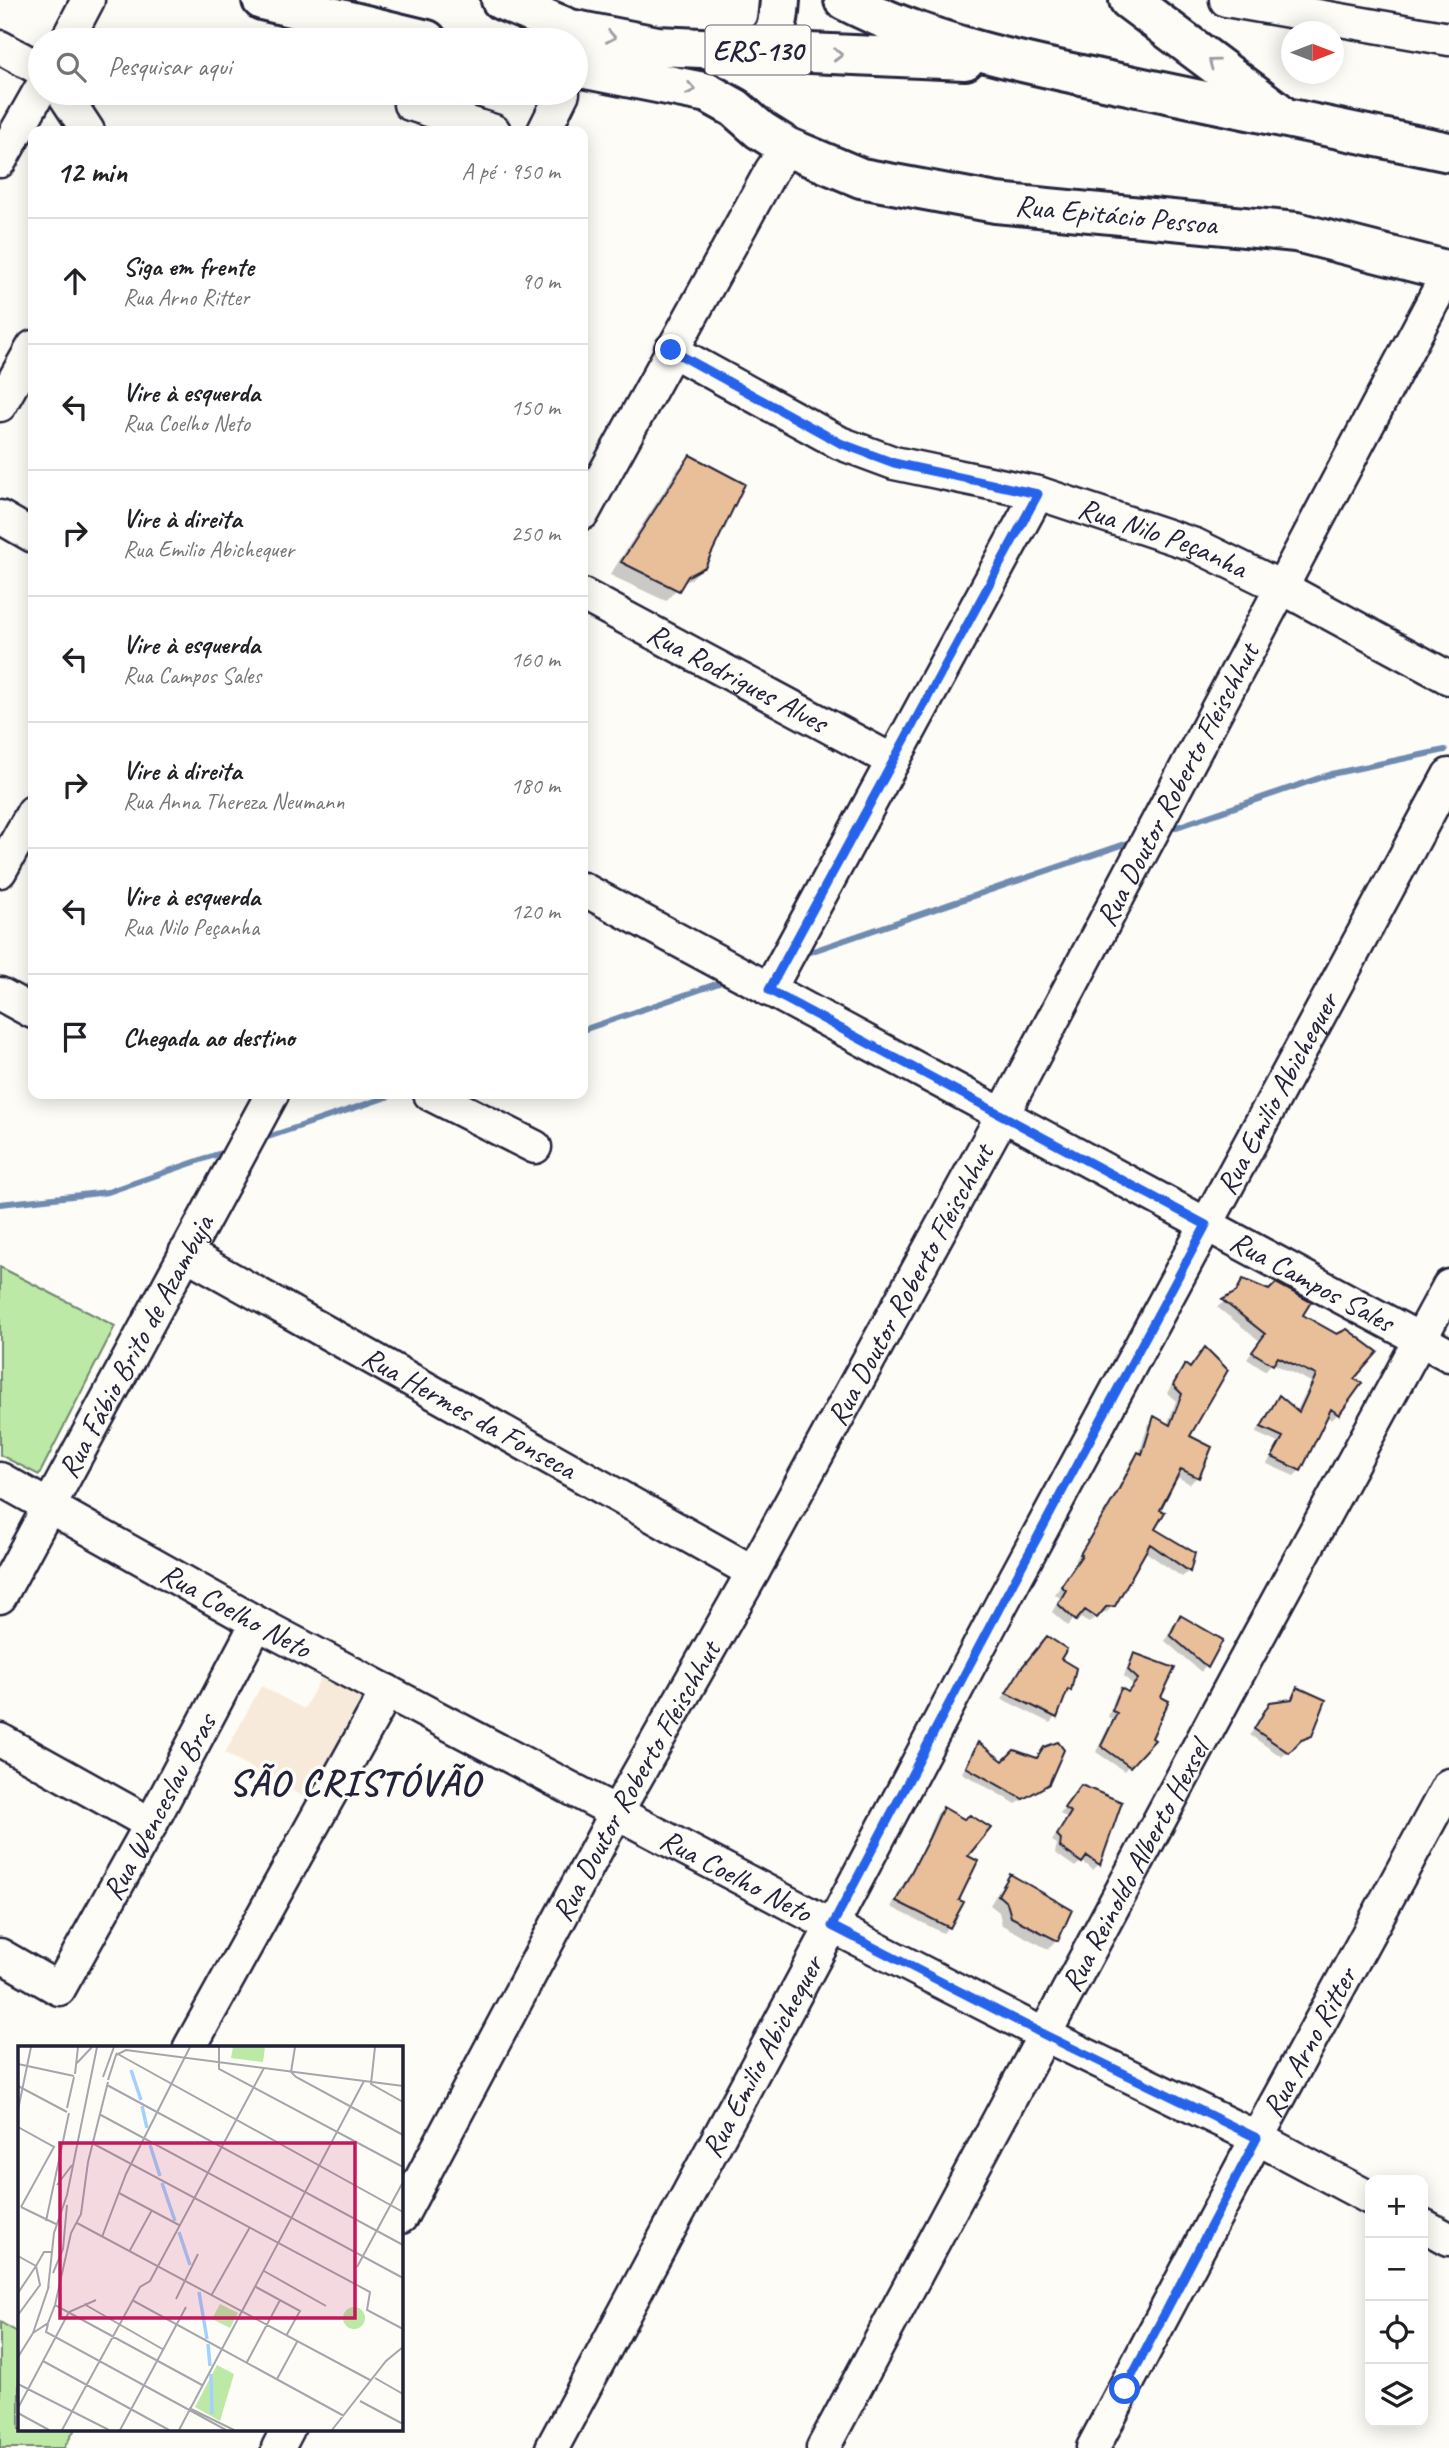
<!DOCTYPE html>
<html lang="pt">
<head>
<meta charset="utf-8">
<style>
  body { margin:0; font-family:Caveat,sans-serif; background:#f2f2f2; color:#202124 }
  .controls { position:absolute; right:21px; bottom:21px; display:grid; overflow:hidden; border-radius:14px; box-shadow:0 4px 18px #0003 }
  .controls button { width:63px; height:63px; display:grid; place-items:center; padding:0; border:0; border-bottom:2px solid #e0e0e0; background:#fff; color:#202124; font:35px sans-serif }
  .compass { position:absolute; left:1281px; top:21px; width:63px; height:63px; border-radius:50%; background:#fff; box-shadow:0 4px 18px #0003; rotate:90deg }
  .stop { position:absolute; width:21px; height:21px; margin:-16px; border:5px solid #2563eb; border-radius:50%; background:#fff }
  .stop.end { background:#2563eb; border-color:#fff; box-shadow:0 2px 7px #0008 }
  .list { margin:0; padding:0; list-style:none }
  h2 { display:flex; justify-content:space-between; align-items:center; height:91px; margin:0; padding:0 28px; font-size:30px }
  h2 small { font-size:23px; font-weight:400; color:#757577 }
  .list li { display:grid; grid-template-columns:46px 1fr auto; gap:21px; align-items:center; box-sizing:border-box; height:126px; padding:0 28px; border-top:2px solid #e0e0e0 }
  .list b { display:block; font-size:26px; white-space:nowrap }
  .list p { margin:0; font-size:23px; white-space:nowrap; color:#757577 }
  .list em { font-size:23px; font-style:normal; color:#757577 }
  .icon { flex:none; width:38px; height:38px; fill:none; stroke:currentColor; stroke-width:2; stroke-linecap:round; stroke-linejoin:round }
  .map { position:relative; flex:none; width:1449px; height:2448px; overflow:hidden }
  .search { position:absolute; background:#fff; box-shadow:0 4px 18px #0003; left:28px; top:28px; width:560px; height:77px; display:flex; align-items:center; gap:18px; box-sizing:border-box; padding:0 24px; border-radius:38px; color:#757577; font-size:26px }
  .panel { position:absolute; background:#fff; box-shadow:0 4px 18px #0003; left:28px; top:126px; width:560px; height:973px; border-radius:14px }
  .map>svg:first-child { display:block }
  .built { fill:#f7eadb }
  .green { fill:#bde9a6; stroke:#708670; stroke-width:2 }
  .shadow { fill:#0003 }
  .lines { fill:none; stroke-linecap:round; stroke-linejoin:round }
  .stream { stroke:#6f8bb0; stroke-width:6 }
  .building { fill:#e9bf99; stroke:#22223b; stroke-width:2 }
  .minor-casing { stroke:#22223b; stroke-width:37 }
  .major-casing { stroke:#22223b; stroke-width:44 }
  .minor { stroke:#fdfcf7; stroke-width:32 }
  .major { stroke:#fdfcf7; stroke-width:38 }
  .oneway { stroke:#9a9aa2 }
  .route { stroke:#2563eb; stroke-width:9 }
  .labels { text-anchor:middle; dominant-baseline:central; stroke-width:7; stroke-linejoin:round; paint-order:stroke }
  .shield { fill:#fdfcf7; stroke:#646373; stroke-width:2 }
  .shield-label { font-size:28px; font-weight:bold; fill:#22223b }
  .street-label { font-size:30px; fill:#22223b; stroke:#fdfcf7 }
  .district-label { font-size:37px; font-weight:bold; letter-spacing:2px; fill:#22223b; stroke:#fdfcf7 }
  .inset-river { fill:none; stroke:#a3d1fe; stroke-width:3.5 }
  .inset-road { fill:none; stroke:#a5a5ac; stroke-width:2 }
  .view { fill:#c2185b; fill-opacity:0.15; stroke:#c2185b; stroke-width:3.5 }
  .inset-edge { fill:none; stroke:#22223b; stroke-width:3.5 }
</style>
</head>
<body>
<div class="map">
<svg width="1449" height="2448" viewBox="0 0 1449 2448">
  <rect width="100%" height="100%" fill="#fdfcf7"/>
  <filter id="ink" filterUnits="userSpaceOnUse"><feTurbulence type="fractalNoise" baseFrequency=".0143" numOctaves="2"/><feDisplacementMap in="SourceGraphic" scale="14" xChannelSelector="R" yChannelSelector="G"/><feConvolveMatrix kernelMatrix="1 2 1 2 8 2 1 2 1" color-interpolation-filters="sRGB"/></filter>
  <g filter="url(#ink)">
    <path class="built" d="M 324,1672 L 365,1694 L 311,1801 L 225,1753 L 261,1686 L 304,1709 Z"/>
    <path class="green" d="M 0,1267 L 115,1326 L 39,1475 L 0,1455 Z
      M 0,2322 L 19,2333 L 19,2429 L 75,2429 L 64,2448 L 0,2448 Z"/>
    <path class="shadow" d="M 690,457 L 704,566 L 691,579 L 681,584 L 666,601 L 610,575 L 678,469 Z
      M 1243,1281 L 1301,1315 L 1351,1380 L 1338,1414 L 1332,1420 L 1325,1416 L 1300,1470 L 1294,1476 L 1267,1464 L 1278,1443 L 1256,1433 L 1273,1404 L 1279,1398 L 1296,1412 L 1311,1382 L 1272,1363 L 1265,1371 L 1247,1359 L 1260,1341 L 1217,1307 L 1232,1296 Z
      M 1205,1350 L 1188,1436 L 1209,1448 L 1197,1477 L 1190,1484 L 1176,1476 L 1157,1510 L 1153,1530 L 1189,1571 L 1182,1577 L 1144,1551 L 1114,1605 L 1107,1612 L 1099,1613 L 1089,1623 L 1077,1616 L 1068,1626 L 1052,1612 L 1060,1598 L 1055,1594 L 1077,1562 L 1075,1561 L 1111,1502 L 1132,1460 L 1139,1454 L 1148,1425 L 1154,1419 L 1167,1425 L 1176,1401 L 1167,1393 L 1179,1373 L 1185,1366 L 1189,1369 Z
      M 1180,1617 L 1220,1641 L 1201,1672 L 1165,1641 L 1174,1623 Z
      M 1042,1643 L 1059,1659 L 1070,1690 L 1063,1696 L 1055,1717 L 1050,1723 L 1002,1699 L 1017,1674 Z
      M 1135,1655 L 1159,1697 L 1149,1739 L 1152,1740 L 1124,1771 L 1096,1752 L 1112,1719 L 1108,1717 L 1116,1695 L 1121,1690 L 1127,1694 L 1134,1686 L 1124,1676 L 1129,1661 Z
      M 1297,1689 L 1310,1735 L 1304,1741 L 1293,1745 L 1282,1757 L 1250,1735 L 1270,1704 L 1289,1701 Z
      M 978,1745 L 1003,1763 L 1036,1759 L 1045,1748 L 1048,1783 L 1041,1789 L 1016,1804 L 962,1773 L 973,1750 Z
      M 1076,1793 L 1120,1803 L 1098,1865 L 1093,1870 L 1082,1861 L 1075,1867 L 1055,1853 L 1057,1844 L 1052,1841 L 1067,1818 L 1060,1814 Z
      M 943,1809 L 957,1900 L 961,1903 L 948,1927 L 943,1933 L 891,1907 L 924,1846 L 937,1814 Z
      M 1010,1877 L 1070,1910 L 1056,1940 L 1048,1949 L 1002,1925 L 999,1912 L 990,1905 L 1002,1885 Z"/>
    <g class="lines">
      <path class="stream" d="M 1171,829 L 1331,774 L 1445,750
        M 807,953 L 1128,843
        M 583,1030 L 722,982
        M 265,1138 L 396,1094
        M 0,1204 L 108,1192 L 218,1154"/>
    </g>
    <path class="building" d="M 690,455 L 745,484 L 705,567 L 688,576 L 679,591 L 621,562 Z
      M 1243,1279 L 1269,1290 L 1276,1283 L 1311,1302 L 1303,1315 L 1337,1334 L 1347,1329 L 1378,1352 L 1354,1379 L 1362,1383 L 1339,1415 L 1331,1409 L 1301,1471 L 1272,1457 L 1283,1437 L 1261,1427 L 1279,1395 L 1299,1412 L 1316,1375 L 1278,1357 L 1273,1365 L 1252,1352 L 1265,1334 L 1222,1300 L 1236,1292 Z
      M 1205,1347 L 1228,1370 L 1190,1436 L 1212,1447 L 1199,1478 L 1181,1469 L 1160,1510 L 1165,1512 L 1155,1529 L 1195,1553 L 1190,1572 L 1150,1544 L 1115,1606 L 1106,1607 L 1097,1618 L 1085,1610 L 1076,1621 L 1058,1604 L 1066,1590 L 1061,1586 L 1082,1555 L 1080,1554 L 1117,1493 L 1138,1452 L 1142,1454 L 1154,1416 L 1170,1425 L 1182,1394 L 1173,1385 L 1185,1364 L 1190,1368 Z
      M 1180,1615 L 1223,1640 L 1208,1668 L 1170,1635 Z
      M 1047,1636 L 1067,1649 L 1061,1659 L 1076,1668 L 1071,1691 L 1068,1689 L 1057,1718 L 1006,1693 L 1022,1667 Z
      M 1134,1653 L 1175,1668 L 1161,1697 L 1169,1701 L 1152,1738 L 1155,1740 L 1130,1767 L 1101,1746 L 1117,1713 L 1112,1711 L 1121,1688 L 1128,1692 L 1138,1679 L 1128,1670 Z
      M 1297,1687 L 1326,1700 L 1312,1736 L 1301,1740 L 1289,1753 L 1254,1729 L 1270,1702 L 1292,1699 Z
      M 978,1742 L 1003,1761 L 1014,1750 L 1037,1758 L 1044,1747 L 1058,1742 L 1064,1750 L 1049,1784 L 1023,1799 L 966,1767 Z
      M 1081,1785 L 1122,1802 L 1100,1865 L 1087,1856 L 1082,1863 L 1060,1847 L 1061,1839 L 1057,1835 L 1071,1812 L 1064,1808 Z
      M 943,1807 L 964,1819 L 970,1815 L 991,1828 L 968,1856 L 978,1861 L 959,1900 L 964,1902 L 950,1928 L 896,1901 L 929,1838 Z
      M 1010,1874 L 1072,1910 L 1058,1941 L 1011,1917 L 1007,1903 L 998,1895 Z"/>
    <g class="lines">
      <defs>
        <g id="minor">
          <path d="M 1226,0 L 1449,39"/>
          <path d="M 67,40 L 88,0"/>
          <path d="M 0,47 L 40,69"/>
          <path d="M 63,93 L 88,131"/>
          <path d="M 412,93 L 410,104 L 494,131"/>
          <path d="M 544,131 L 563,93"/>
          <path d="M 0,161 L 40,90"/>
          <path id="s1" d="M 671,350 L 840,443 L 894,463 L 1038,493 L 1195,545 L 1281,587 L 1449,678"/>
          <path d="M 0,405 L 33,347"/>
          <path d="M 583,513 L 771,171 L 787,147"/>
          <path d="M 0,517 L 33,536"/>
          <path id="s2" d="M 583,595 L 893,761"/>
          <path d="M 0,871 L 33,812"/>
          <path id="s3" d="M 583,889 L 1449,1355"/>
          <path d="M 769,990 L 1038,493"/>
          <path d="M 0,994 L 33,1012"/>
          <path d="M 430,1094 L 535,1147"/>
          <path id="s4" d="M 185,1253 L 753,1572"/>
          <path id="s5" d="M 0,1479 L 257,1623 L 832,1926 L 1045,2035 L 1257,2138 L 1370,2198"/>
          <path id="s6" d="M 0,1597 L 272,1094"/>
          <path d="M 0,1740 L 151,1824"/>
          <path id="s7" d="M 0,1955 L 59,1989 L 151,1824 L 257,1623"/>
          <path d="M 190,2047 L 387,1691"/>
          <path id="s8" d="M 401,2217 L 616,1813 L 753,1572 L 1002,1116 L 1449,271"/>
          <path d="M 1423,2225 L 1449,2239"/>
          <path d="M 278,2448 L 288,2429"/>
          <path id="s9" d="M 552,2448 L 832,1926 L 1002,1603 L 1449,775"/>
          <path id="s10" d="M 823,2448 L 1234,1681 L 1449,1286"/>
          <path id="s11" d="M 1093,2448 L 1257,2138 L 1449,1785"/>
        </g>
        <g id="major">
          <path d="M 262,0 L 427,40"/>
          <path d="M 501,0 L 570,29 L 657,46 L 965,60"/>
          <path d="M 844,0 C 937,48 1042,67 1143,88 C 1245,110 1347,131 1449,152"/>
          <path d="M 1129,0 L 1277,111"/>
          <path d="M 757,50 C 778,34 778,25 780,0"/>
          <path id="s12" d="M 576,67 L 708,93 L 735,108 L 760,130 L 787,147 L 861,178 L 996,203 L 1296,232 L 1449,271"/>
        </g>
      </defs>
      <use href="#minor" class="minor-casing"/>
      <use href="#major" class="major-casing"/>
      <use href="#minor" class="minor"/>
      <use href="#major" class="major"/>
    </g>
    <defs><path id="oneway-chevron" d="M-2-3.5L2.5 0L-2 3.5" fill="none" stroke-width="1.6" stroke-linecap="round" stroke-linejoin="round" transform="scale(1.75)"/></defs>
    <g class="oneway">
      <use href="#oneway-chevron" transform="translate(611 37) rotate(11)"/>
      <use href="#oneway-chevron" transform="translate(838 55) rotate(2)"/>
      <use href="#oneway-chevron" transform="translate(1213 63) rotate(-143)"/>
      <use href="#oneway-chevron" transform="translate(691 89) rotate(11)"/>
    </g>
  </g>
  <g class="lines" filter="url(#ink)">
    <path class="route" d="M 671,350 L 840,443 L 894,463 L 1038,494 L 769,990 L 1206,1225 L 1002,1603 L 832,1926 L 1045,2035 L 1257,2138 L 1125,2389"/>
  </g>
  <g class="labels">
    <rect class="shield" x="705.5" y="25.5" width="105" height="49" rx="5"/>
    <g class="shield-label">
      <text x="758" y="50">ERS-130</text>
    </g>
    <g class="street-label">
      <text stroke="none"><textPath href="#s12" startOffset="569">Rua Epitácio Pessoa</textPath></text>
      <text stroke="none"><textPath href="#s1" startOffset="530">Rua Nilo Peçanha</textPath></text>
      <text stroke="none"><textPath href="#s2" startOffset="175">Rua Rodrigues Alves</textPath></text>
      <text stroke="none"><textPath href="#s8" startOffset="1629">Rua Doutor Roberto Fleischhut</textPath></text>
      <text stroke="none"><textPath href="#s9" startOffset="1536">Rua Emilio Abichequer</textPath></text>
      <text stroke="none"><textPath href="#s3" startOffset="828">Rua Campos Sales</textPath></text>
      <text stroke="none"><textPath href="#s8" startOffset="1062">Rua Doutor Roberto Fleischhut</textPath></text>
      <text stroke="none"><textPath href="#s6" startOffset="285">Rua Fábio Brito de Azambuja</textPath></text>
      <text stroke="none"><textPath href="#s4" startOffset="326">Rua Hermes da Fonseca</textPath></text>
      <text stroke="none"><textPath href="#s5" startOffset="270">Rua Coelho Neto</textPath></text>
      <text stroke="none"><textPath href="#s8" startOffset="495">Rua Doutor Roberto Fleischhut</textPath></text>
      <text stroke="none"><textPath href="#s7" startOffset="276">Rua Wenceslau Bras</textPath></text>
      <text stroke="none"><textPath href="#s10" startOffset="660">Rua Reinoldo Alberto Hexsel</textPath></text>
      <text stroke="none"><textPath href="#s5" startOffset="836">Rua Coelho Neto</textPath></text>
      <text stroke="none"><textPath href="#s11" startOffset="460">Rua Arno Ritter</textPath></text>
      <text stroke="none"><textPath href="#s9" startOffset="444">Rua Emilio Abichequer</textPath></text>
    </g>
    <g class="district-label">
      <text x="355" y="1782">SÃO CRISTÓVÃO</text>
    </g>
  </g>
  <g transform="translate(18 2046)">
    <rect width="385" height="385" fill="#fdfcf7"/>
    <path d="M 215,1 L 247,1 L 245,16 L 213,12 ZM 202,258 L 220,267 L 212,282 L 194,273 ZM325 272a11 11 0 1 1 22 0a11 11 0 1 1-22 0ZM 199,319 L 216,328 L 202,375 L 177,361 Z" fill="#bde9a6"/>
    <path class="inset-river" d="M 113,24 L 123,54M 124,60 L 129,82M 132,99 L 142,130M 144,137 L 157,175M 161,186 L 172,219M 181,246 L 189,293M 190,298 L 192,320M 193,328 L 194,368"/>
    <path class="inset-road" d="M 201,1 L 201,23 L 385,121M 277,1 L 273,26 L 278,31 L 385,89M 357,1 L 353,38 L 385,56M 98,7 L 385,166M 59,17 L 74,1M 0,18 L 56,30M 57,28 L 60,1M 85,31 L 96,1M 90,34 L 98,9 L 108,4 L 385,40M 89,39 L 385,199M 0,40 L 49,66M 49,62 L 56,31M 0,64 L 13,1M 81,68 L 385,232M 0,81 L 36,101 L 3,161M 74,97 L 352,246 L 349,264 L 385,283M 39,139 L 54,119M 101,147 L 161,179M 3,161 L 38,178M 28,175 L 51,67M 59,177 L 352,334M 84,191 L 108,128 L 172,1M 111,206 L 134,164M 0,210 L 18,220 L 26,206 L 33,206M 339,221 L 385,136M 246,225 L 308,260M 35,227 L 45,203 L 49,159M 238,241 L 282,265 L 268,290M 30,243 L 36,187 L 49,149 L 79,1M 0,247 L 18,220M 193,250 L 232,181M 158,253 L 180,208M 114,254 L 326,370M 66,258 L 146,304M 37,259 L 184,339M 0,269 L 22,239 L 18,220M 30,278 L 28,286 L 208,384M 15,287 L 30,277 L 37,259 L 53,187 L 63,168 L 70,116 L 90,36M 0,311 L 15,287 L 31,240M 25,315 L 151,384M 229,316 L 262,254M 357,332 L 385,348M 259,333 L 279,296M 0,338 L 91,384M 342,355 L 385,378M 0,362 L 51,266 L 78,254M 171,362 L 216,384M 0,367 L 31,384M 44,384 L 122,241 L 132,235 L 246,22M 102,384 L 168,261M 161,384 L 346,35M 314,384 L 368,315 L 385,301"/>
    <path class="view" d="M 42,97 L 337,97 L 337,272 L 42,272 Z"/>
    <rect width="385" height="385" class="inset-edge"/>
  </g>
</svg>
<div class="controls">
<button>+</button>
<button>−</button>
<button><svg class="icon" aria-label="locate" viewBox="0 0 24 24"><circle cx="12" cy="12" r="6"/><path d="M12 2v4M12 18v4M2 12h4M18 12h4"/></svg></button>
<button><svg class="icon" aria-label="layers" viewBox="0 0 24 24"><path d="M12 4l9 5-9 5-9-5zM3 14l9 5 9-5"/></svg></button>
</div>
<svg class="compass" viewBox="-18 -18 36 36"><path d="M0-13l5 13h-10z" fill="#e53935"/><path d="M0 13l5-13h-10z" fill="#757577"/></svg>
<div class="stop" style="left:1125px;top:2389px"></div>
<div class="stop end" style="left:671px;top:350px"></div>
<div class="search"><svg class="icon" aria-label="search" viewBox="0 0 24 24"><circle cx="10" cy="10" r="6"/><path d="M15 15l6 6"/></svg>Pesquisar aqui</div>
<section class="panel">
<h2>12 min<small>A pé · 950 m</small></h2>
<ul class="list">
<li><svg class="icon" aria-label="ahead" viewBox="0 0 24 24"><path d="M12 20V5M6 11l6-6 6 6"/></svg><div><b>Siga em frente</b><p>Rua Arno Ritter</p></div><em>90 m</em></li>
<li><svg class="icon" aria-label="left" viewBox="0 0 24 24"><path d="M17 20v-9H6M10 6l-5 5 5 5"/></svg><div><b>Vire à esquerda</b><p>Rua Coelho Neto</p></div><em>150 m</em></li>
<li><svg class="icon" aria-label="right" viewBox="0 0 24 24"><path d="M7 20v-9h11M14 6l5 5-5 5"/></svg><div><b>Vire à direita</b><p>Rua Emilio Abichequer</p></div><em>250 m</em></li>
<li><svg class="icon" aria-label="left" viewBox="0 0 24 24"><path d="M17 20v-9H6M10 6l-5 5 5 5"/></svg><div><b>Vire à esquerda</b><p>Rua Campos Sales</p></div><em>160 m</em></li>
<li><svg class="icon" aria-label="right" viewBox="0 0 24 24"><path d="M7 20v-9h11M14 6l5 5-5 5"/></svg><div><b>Vire à direita</b><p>Rua Anna Thereza Neumann</p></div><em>180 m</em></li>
<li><svg class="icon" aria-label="left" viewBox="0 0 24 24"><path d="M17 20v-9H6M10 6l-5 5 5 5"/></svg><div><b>Vire à esquerda</b><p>Rua Nilo Peçanha</p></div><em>120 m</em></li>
<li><svg class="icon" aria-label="arrive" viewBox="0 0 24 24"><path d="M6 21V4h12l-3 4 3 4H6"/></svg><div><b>Chegada ao destino</b></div></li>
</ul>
</section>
</div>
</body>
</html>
